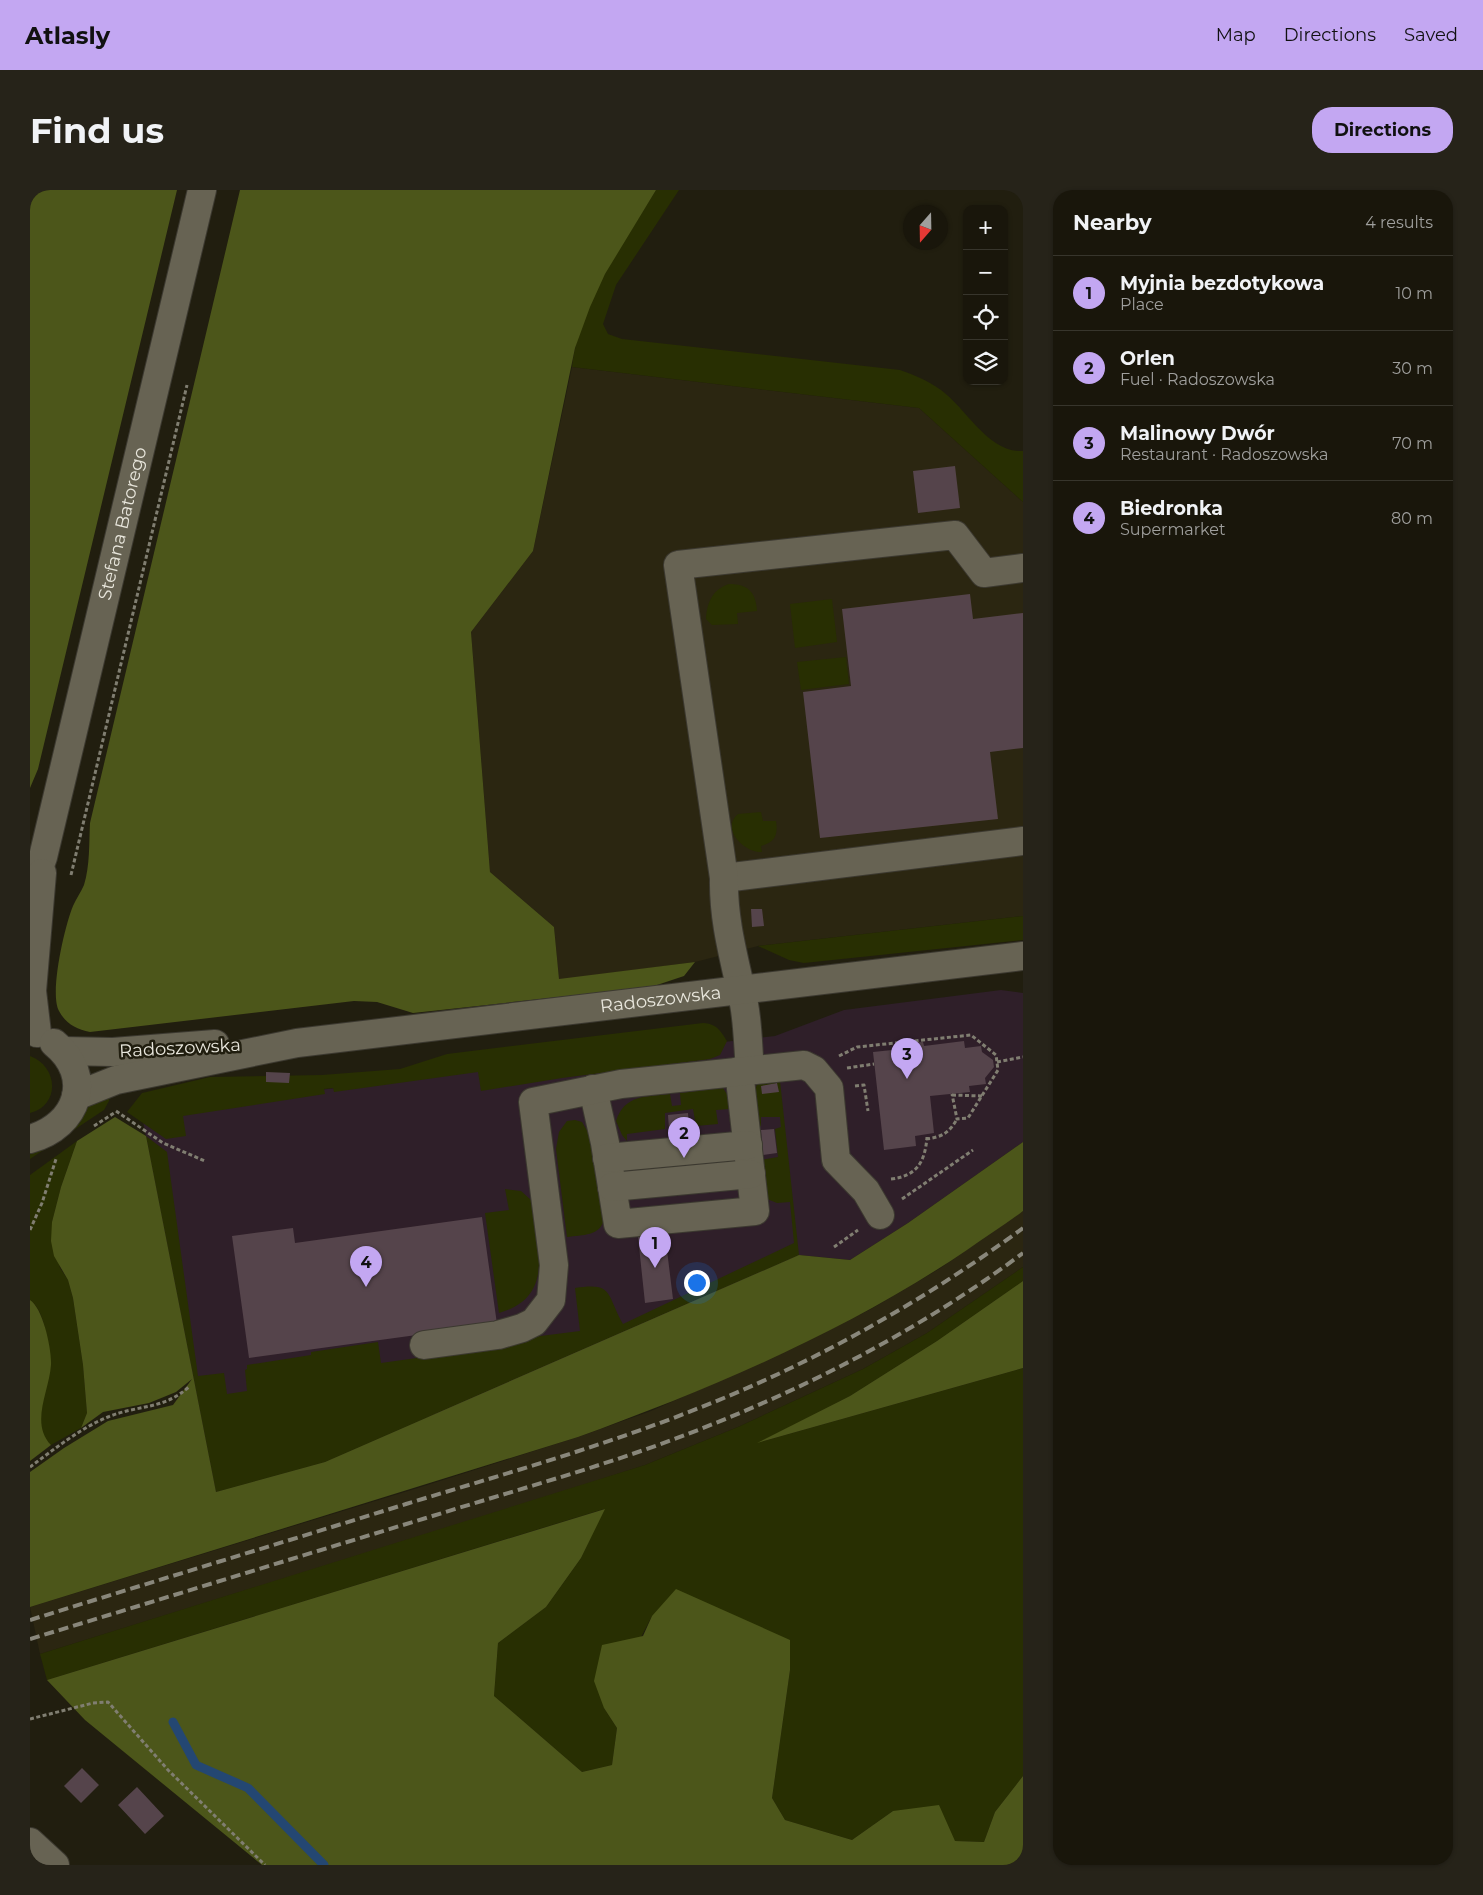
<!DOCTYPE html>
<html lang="en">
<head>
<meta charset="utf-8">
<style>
  body { margin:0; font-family:Montserrat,sans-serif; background:#262319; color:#f1f3f6 }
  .controls { position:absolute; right:15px; top:15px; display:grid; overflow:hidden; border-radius:10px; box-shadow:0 1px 4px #0004 }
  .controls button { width:45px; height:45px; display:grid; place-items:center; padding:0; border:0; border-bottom:1px solid #37352c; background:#19160b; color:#f1f3f6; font:25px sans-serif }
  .compass { position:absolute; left:873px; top:15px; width:45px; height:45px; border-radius:50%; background:#19160b; box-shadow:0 1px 4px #0004; rotate:200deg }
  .you { position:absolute; left:666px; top:1092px; width:18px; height:18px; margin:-12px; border:4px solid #fff; border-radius:50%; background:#1a73e8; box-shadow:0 0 0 8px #1a73e833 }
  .badge { display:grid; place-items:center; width:32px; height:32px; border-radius:50%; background:#c3a7f2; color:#111; font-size:16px; font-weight:700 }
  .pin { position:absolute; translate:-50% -41px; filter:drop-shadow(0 1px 2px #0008) }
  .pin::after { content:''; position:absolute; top:26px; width:18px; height:15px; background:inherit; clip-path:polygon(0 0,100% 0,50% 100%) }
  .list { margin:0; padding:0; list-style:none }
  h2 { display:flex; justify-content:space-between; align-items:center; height:65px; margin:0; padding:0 20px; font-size:21px }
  h2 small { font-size:16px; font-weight:400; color:#9f9f9d }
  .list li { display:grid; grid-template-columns:32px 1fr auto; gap:15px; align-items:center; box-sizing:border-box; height:75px; padding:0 20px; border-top:1px solid #37352c }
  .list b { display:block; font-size:19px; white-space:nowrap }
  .list p { margin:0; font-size:16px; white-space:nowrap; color:#9f9f9d }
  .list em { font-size:16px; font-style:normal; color:#9f9f9d }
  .icon { flex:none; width:28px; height:28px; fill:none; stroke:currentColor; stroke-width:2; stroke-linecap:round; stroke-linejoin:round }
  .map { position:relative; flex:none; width:993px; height:1675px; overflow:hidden; border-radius:20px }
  header { display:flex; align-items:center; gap:30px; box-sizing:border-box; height:70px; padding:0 25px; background:#c3a7f2; color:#111 }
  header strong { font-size:24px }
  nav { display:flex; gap:28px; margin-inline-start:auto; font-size:18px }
  .intro { display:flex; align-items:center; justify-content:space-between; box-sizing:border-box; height:120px; padding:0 30px }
  h1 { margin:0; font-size:35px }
  .button { padding:12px 22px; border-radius:20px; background:#c3a7f2; color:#111; font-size:18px; font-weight:700 }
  main { display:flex; gap:30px; padding:0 30px }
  aside { flex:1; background:#19160b; border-radius:20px; box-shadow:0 1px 4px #0004 }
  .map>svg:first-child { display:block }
  .commercial { fill:#2f1f29 }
  .built { fill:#2b2611 }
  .green { fill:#282f02 }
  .forest { fill:#4c561a }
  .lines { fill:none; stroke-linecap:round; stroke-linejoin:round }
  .stream { stroke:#244772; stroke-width:9 }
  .building { fill:#55444b }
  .minor-casing { stroke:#3c3930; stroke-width:30 }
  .path { stroke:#807e71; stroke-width:3; stroke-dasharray:4 2.5; stroke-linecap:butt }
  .minor { stroke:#676353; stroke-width:28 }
  .rail { stroke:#89877b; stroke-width:4; stroke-dasharray:10 5; stroke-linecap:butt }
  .labels { text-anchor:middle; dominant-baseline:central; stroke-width:5; stroke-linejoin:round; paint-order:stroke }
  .street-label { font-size:18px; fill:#e8e6dc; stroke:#211e0f }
</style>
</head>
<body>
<header>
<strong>Atlasly</strong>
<nav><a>Map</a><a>Directions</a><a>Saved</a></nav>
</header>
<div class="intro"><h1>Find us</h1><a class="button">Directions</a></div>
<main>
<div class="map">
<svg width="993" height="1675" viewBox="0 0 993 1675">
  <rect width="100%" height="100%" fill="#211e0f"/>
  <path class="commercial" d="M 971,800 L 993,803 L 993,952 L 878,1033 L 820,1070 L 769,1065 L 420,1219 L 186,1302 L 111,921 L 745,846 L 814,820 Z"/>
  <path class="built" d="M 542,177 L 889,218 L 993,312 L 993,726 L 728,756 L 665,772 L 529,790 L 524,737 L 460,682 L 441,442 L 503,361 Z
    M 993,1021 L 993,1077 L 897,1143 L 833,1179 L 708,1237 L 615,1275 L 491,1315 L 10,1464 L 0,1417 L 391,1297 L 548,1247 L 621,1221 L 770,1155 L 841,1119 L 909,1079 Z"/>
  <path class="green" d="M 626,0 L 649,0 L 586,95 L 573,134 L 578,144 L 592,149 L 870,180 C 885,185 898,191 911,200 C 937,219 958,263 993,261 L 993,312 L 889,218 L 542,177 C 550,112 593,54 626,0 Z
    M 699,394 C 718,394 726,402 727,421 L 707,423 L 708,434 L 682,435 L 676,429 C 677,412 683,399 699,394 Z
    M 802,409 L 807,452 L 765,458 L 760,414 Z
    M 816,467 L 819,494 L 771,500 L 767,472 Z
    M 731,622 L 733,631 L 746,631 C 748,644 746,652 731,656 L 732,662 C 715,663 690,639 708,624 Z
    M 993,726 L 993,750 L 774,773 L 759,770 L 728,756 Z
    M 673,833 C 687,834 690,840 697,851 L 690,865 L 680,869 L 532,888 L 451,901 L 448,882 L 304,902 L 303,898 L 294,899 L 295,904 L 153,926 L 156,946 L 136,949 L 97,922 L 112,903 L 180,887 L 292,885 L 370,879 L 417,864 Z
    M 0,866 C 28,876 31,915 0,923 Z
    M 750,891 L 769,1065 L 295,1272 L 186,1302 L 116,946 L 137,962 L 168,1186 L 194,1183 L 197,1204 L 217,1201 L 215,1180 L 217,1179 L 217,1175 L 281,1165 L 281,1162 L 348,1152 L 351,1173 L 480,1155 L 479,1150 L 550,1141 L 545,1098 C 584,1092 576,1104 593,1134 L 764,1053 L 760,1012 L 747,1013 L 737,1009 L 731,970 L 748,967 L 745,939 L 751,937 L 750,927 L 731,927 L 731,936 L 727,937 L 724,904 L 727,894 Z
    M 693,898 L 702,912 L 703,933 L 700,933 L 699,919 L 686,920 L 688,934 L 666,936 L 663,919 L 635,923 L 635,939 L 597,944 L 597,951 L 592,945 L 586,931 C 595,904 616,907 640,904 L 642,916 L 651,915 L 650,903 Z
    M 80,903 L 79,911 L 74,920 L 0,969 L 0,957 L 67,909 Z
    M 545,930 L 552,932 L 559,944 L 574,1029 C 571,1046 552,1045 537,1047 L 526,959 L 529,942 L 537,931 Z
    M 47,951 L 31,997 L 22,1032 L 30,1078 L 38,1090 L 43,1108 L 53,1175 L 57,1223 L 51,1238 L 21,1255 C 0,1236 15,1210 18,1187 C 21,1168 17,1121 0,1110 L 0,985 Z
    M 475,999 L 491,1001 L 501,1010 C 505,1021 506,1033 507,1045 C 512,1081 511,1111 469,1123 L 455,1023 L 479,1020 Z
    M 993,1077 L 993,1091 L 907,1151 L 820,1206 L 730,1252 L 993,1178 L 993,1586 L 965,1622 L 954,1652 L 925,1651 L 863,1621 L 822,1650 L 755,1630 L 742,1608 L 760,1480 L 622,1426 L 574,1518 L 587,1538 L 582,1575 L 552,1582 L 464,1506 L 468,1453 L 516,1417 L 551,1368 L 574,1319 L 17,1490 L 10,1464 L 615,1275 L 708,1237 L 833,1179 L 897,1143 Z"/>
  <path class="forest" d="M 0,0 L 147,0 L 8,579 L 0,598 Z
    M 210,0 L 626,0 L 575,84 L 560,117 L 545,158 L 503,361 L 441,442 L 460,682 L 524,737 L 529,789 L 665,772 L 654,786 L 621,797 L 383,823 L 347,812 L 324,811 L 60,842 C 46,839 36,834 29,821 C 19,803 35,735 43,716 C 46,709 51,702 54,695 C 60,676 59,653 60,633 Z
    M 85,927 L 116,946 L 186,1302 L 295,1272 L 769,1065 L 820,1070 L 878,1033 L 993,952 L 993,1021 C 975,1035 955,1047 937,1060 C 817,1141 683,1198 548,1247 L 0,1417 L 0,1282 L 34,1258 L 78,1231 L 143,1215 L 162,1189 L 146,1202 L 119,1213 L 73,1222 L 51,1238 L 57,1223 L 53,1175 L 43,1108 L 38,1090 L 24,1066 L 21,1051 L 22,1032 L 31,997 L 47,951 Z
    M 993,1091 L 993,1178 L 727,1253 L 820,1206 L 907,1151 Z
    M 0,1110 C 13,1118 22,1160 21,1175 C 19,1202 0,1233 21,1255 L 0,1271 Z
    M 575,1319 L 551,1368 L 516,1417 L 468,1453 L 464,1506 L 552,1582 L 582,1575 L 587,1538 L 574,1518 L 564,1491 L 572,1455 L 613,1446 L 622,1426 L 646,1399 L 760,1450 L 760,1480 L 742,1608 L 755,1630 L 822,1650 L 863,1621 L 909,1615 L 925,1651 L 954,1652 L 965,1622 L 993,1586 L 993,1675 L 232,1675 L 55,1530 L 17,1490 Z"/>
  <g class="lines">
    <path class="stream" d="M 143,1532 L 166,1575 L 218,1598 L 294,1675"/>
  </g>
  <path class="building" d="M 925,276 L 930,318 L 888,323 L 883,281 Z
    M 940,404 L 943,429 L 993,423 L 993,558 L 960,562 L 968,629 L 790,648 L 773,502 L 821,496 L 812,419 Z
    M 721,719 L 732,719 L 734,736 L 722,737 Z
    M 934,851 L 935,858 L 951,856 L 952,862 L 963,870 L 964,877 L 955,888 L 956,894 L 939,896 L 940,902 L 900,906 L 904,943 L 885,946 L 886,956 L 854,960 L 843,862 L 872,859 L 872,854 L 882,853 L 893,852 L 894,856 Z
    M 236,882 L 260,883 L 259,893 L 236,892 Z
    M 747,893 L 749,902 L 732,904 L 731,896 Z
    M 658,923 L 659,937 L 639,939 L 638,925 Z
    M 744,939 L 747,963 L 733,965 L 731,940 Z
    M 452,1027 L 467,1134 L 219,1168 L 202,1046 L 263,1038 L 265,1053 Z
    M 635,1044 L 643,1109 L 615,1113 L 608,1047 Z
    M 52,1578 L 69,1595 L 51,1613 L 34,1596 Z
    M 107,1597 L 134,1626 L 115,1644 L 88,1615 Z"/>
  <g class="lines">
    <defs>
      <g id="minor">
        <path d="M 694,688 L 993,651"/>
        <path id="s1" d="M 0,703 L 13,667 L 172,0"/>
        <path d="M 7,843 L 2,801 L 12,683"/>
        <path d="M 33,861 L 83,862 L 185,854"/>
        <path d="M 720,880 C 718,858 718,835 714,814 C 705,771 693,732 694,688 L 648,375 L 925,345 L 954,383 L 993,378"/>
        <path d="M 563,899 L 575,953 L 588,1034 L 725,1021 L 709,881"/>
        <path id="s2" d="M 46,906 L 86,890 L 267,853 L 993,766"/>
        <path d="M 0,949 C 48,936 65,886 24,853"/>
        <path d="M 577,968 L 718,955"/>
        <path d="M 582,997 L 721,984"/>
        <path d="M 394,1155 L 468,1145 L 492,1138 L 504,1132 L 521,1110 L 524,1075 L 503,912 L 591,894 L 774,875 L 784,880 L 799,898 L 806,970 L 836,1001 L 850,1025"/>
        <path d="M 0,1652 L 25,1675"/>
      </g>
    </defs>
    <use href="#minor" class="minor-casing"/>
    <path class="path" d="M 41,685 L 157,195
      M 809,866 L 827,857 L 941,845 L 966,865 L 968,880 L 938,928 L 927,929 L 922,904
      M 967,872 L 993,867
      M 817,878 L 844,874
      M 825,896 L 834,895 L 838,921
      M 922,905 L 953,906
      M 86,921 L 133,953 L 175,971
      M 64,936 L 84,923
      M 896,949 C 912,947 919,943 927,929
      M 861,989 C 887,986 895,972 897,947
      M 872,1009 L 943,960
      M 0,1040 L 12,1013 L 26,969
      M 804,1057 L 828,1040
      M 0,1277 C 23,1260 52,1237 78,1227 C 109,1214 132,1221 160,1196
      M 0,1529 L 63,1513 L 78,1512 L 138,1580 L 235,1675"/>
    <use href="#minor" class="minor"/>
    <path class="rail" d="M 0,1430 C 125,1391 251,1353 376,1314 C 474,1284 574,1256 669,1218 C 784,1173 894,1111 993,1038
      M 0,1449 C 132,1409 264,1368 396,1328 C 492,1298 590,1272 683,1234 C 793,1190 898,1134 993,1063"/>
  </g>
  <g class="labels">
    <g class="street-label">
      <text stroke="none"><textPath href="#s1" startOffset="381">Stefana Batorego</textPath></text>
      <text stroke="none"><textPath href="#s2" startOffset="594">Radoszowska</textPath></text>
      <text transform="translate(150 858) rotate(-3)">Radoszowska</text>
    </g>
  </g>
</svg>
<div class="controls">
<button>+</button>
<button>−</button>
<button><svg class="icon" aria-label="locate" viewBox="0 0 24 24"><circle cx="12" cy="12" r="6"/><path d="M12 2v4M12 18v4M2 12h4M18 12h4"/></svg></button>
<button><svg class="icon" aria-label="layers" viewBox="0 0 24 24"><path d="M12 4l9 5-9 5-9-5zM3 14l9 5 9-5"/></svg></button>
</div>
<svg class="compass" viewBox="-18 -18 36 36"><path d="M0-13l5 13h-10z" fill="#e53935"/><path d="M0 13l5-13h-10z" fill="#9f9f9d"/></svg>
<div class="you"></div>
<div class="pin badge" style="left:625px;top:1078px">1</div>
<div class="pin badge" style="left:654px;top:968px">2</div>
<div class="pin badge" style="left:877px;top:889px">3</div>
<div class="pin badge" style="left:336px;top:1097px">4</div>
</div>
<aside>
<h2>Nearby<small>4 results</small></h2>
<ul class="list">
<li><span class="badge">1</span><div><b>Myjnia bezdotykowa</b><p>Place</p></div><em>10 m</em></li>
<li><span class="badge">2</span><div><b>Orlen</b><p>Fuel · Radoszowska</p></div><em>30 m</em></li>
<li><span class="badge">3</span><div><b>Malinowy Dwór</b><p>Restaurant · Radoszowska</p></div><em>70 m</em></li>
<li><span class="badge">4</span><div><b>Biedronka</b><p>Supermarket</p></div><em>80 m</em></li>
</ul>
</aside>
</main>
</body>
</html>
